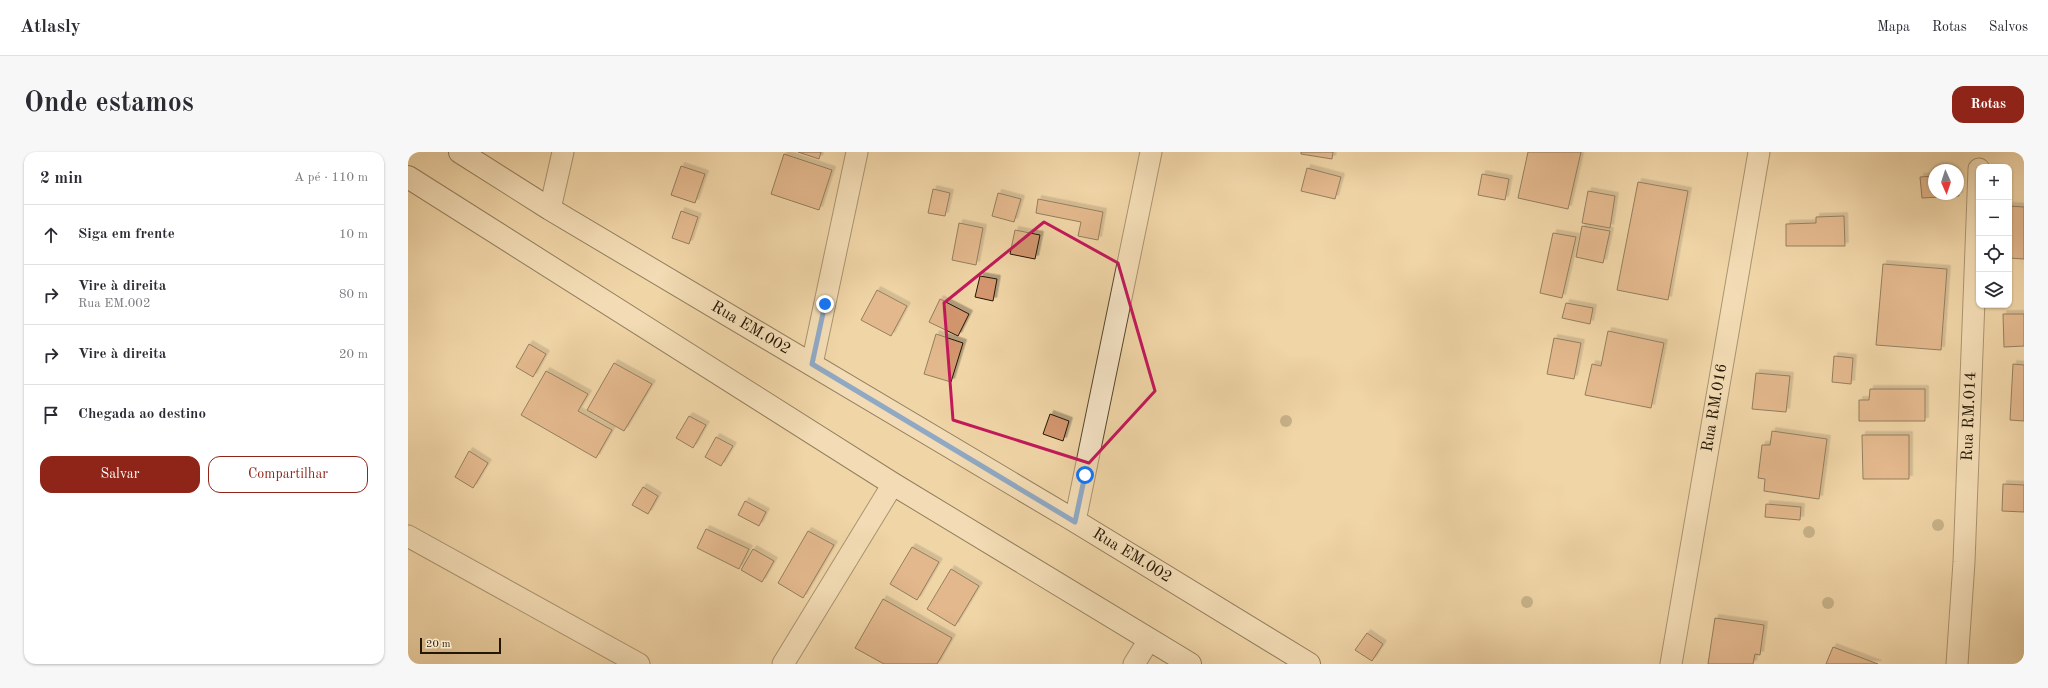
<!DOCTYPE html>
<html lang="pt">
<head>
<meta charset="utf-8">
<style>
  body { margin:0; font-family:"Old Standard TT",serif; background:#f7f7f7; color:#2b2b33 }
  .controls { position:absolute; right:12px; top:12px; display:grid; overflow:hidden; border-radius:8px; box-shadow:0 1px 3px #0004 }
  .controls button { width:36px; height:36px; display:grid; place-items:center; padding:0; border:0; border-bottom:1px solid #e1e1e2; background:#fff; color:#2b2b33; font:20px sans-serif }
  .compass { position:absolute; left:1520px; top:12px; width:36px; height:36px; border-radius:50%; background:#fff; box-shadow:0 1px 3px #0004; rotate:177deg }
  .scale { position:absolute; left:12px; bottom:10px; width:81px; box-sizing:border-box; padding-left:4px; border:2px solid #231605; border-top:0; font-size:11px; line-height:14px; white-space:nowrap; color:#231605; -webkit-text-stroke:3px #f5e4c6; paint-order:stroke }
  .stop { position:absolute; width:12px; height:12px; margin:-9px; border:3px solid #1a73e8; border-radius:50%; background:#fff }
  .stop.end { background:#1a73e8; border-color:#fff; box-shadow:0 1px 4px #0008 }
  .list { margin:0; padding:0; list-style:none }
  h2 { display:flex; justify-content:space-between; align-items:center; height:52px; margin:0; padding:0 16px; font-size:17px }
  h2 small { font-size:13px; font-weight:400; color:#7c7c81 }
  .list li { display:grid; grid-template-columns:26px 1fr auto; gap:12px; align-items:center; box-sizing:border-box; height:60px; padding:0 16px; border-top:1px solid #e1e1e2 }
  .list b { display:block; font-size:15px; white-space:nowrap }
  .list p { margin:0; font-size:13px; white-space:nowrap; color:#7c7c81 }
  .list em { font-size:13px; font-style:normal; color:#7c7c81 }
  .actions { display:flex; gap:8px; padding:12px 16px }
  .actions a { flex:1; padding:9px 0; border:1px solid #8f2418; border-radius:12px; text-align:center; font-size:14px; color:#8f2418 }
  .actions .main { background:#8f2418; color:#fff }
  .icon { flex:none; width:22px; height:22px; fill:none; stroke:currentColor; stroke-width:2; stroke-linecap:round; stroke-linejoin:round }
  .map { position:relative; flex:none; width:1616px; height:512px; overflow:hidden; border-radius:12px }
  header { display:flex; align-items:center; gap:24px; box-sizing:border-box; height:56px; padding:0 20px; background:#fff; border-bottom:1px solid #e1e1e2 }
  header strong { font-size:19px }
  nav { display:flex; gap:22px; margin-inline-start:auto; font-size:14px }
  .intro { display:flex; align-items:center; justify-content:space-between; box-sizing:border-box; height:96px; padding:0 24px }
  h1 { margin:0; font-size:28px }
  .button { padding:10px 18px; border-radius:12px; background:#8f2418; color:#fff; font-size:14px; font-weight:700 }
  main { display:flex; gap:24px; padding:0 24px }
  aside { flex:1; background:#fff; border-radius:12px; box-shadow:0 1px 3px #0004 }
  .map>svg:first-child { display:block }
  .building { fill:#d3966e; stroke:#231605; filter:url(#shadow) }
  .lines { fill:none; stroke-linecap:round; stroke-linejoin:round }
  .street-casing { stroke:#56462e; stroke-width:23 }
  .secondary-casing { stroke:#231605; stroke-width:24 }
  .street { stroke:#f5e4c6; stroke-width:21 }
  .secondary { stroke:#f5e4c6; stroke-width:22 }
  .tree { fill:#978764 }
  .route { stroke:#1a73e8; stroke-width:5 }
  .marked { fill:none; stroke:#c2185b; stroke-width:3; stroke-linejoin:round }
  .labels { text-anchor:middle; dominant-baseline:central; stroke-width:4; stroke-linejoin:round; paint-order:stroke }
  .street-label { font-size:16px; fill:#231605; stroke:#f5e4c6 }
</style>
</head>
<body>
<header>
<strong>Atlasly</strong>
<nav><a>Mapa</a><a>Rotas</a><a>Salvos</a></nav>
</header>
<div class="intro"><h1>Onde estamos</h1><a class="button">Rotas</a></div>
<main>
<aside>
<h2>2 min<small>A pé · 110 m</small></h2>
<ul class="list">
<li><svg class="icon" aria-label="ahead" viewBox="0 0 24 24"><path d="M12 20V5M6 11l6-6 6 6"/></svg><div><b>Siga em frente</b></div><em>10 m</em></li>
<li><svg class="icon" aria-label="right" viewBox="0 0 24 24"><path d="M7 20v-9h11M14 6l5 5-5 5"/></svg><div><b>Vire à direita</b><p>Rua EM.002</p></div><em>80 m</em></li>
<li><svg class="icon" aria-label="right" viewBox="0 0 24 24"><path d="M7 20v-9h11M14 6l5 5-5 5"/></svg><div><b>Vire à direita</b></div><em>20 m</em></li>
<li><svg class="icon" aria-label="arrive" viewBox="0 0 24 24"><path d="M6 21V4h12l-3 4 3 4H6"/></svg><div><b>Chegada ao destino</b></div></li>
</ul>
<div class="actions"><a class="main">Salvar</a><a>Compartilhar</a></div>
</aside>
<div class="map">
<svg width="1616" height="512" viewBox="0 0 1616 512">
  <defs>
    <filter id="shadow"><feDropShadow dx="3.5" dy="-3.5" stdDeviation="0" flood-color="#0004"/></filter>
  </defs>
  <rect width="100%" height="100%" fill="#f0d5a7"/>
  <filter id="stains"><feTurbulence type="fractalNoise" baseFrequency=".005" numOctaves="4"/><feColorMatrix values="0 0 0 0 .2 0 0 0 0 .09 0 0 0 0 .02 0 0 0 .5 -.17"/></filter>
  <radialGradient id="worn" r=".72"><stop offset=".6" stop-color="#630" stop-opacity="0"/><stop offset="1" stop-color="#630" stop-opacity=".3"/></radialGradient>
  <path class="building" d="M 390,0 L 413,0 L 411,7 Z
    M 893,0 L 925,0 L 924,7 L 893,2 Z
    M 1120,0 L 1173,0 L 1160,57 L 1110,46 Z
    M 376,2 L 424,18 L 411,58 L 363,42 Z
    M 273,14 L 297,22 L 287,51 L 263,43 Z
    M 899,16 L 933,25 L 927,47 L 893,39 Z
    M 1074,22 L 1101,27 L 1097,48 L 1070,43 Z
    M 1526,24 L 1526,42 L 1550,42 L 1550,36 L 1551,44 L 1514,46 L 1512,25 Z
    M 1230,30 L 1280,39 L 1260,148 L 1209,138 Z
    M 525,37 L 542,41 L 537,64 L 520,61 Z
    M 1180,39 L 1207,44 L 1202,76 L 1174,71 Z
    M 590,41 L 613,47 L 606,70 L 584,64 Z
    M 630,47 L 695,60 L 690,88 L 670,84 L 673,70 L 628,61 Z
    M 1601,54 L 1616,55 L 1616,107 L 1601,106 Z
    M 273,59 L 290,65 L 281,92 L 264,86 Z
    M 1436,64 L 1437,94 L 1378,94 L 1378,72 L 1408,71 L 1408,65 Z
    M 551,71 L 575,76 L 568,113 L 544,108 Z
    M 1174,74 L 1202,79 L 1195,111 L 1168,105 Z
    M 607,78 L 632,83 L 627,107 L 602,102 Z
    M 1145,81 L 1168,85 L 1154,146 L 1132,141 Z
    M 1475,112 L 1539,117 L 1533,198 L 1468,193 Z
    M 572,124 L 589,127 L 585,149 L 567,145 Z
    M 469,138 L 499,154 L 483,184 L 453,168 Z
    M 532,147 L 561,162 L 550,184 L 521,170 Z
    M 1158,151 L 1185,156 L 1182,172 L 1154,166 Z
    M 1595,162 L 1616,162 L 1616,194 L 1596,195 Z
    M 1200,179 L 1256,191 L 1243,256 L 1177,243 L 1184,212 L 1193,214 Z
    M 528,182 L 555,191 L 543,230 L 516,222 Z
    M 1146,186 L 1173,191 L 1166,227 L 1139,222 Z
    M 121,192 L 138,202 L 125,225 L 108,215 Z
    M 1426,204 L 1445,206 L 1443,232 L 1424,230 Z
    M 206,211 L 244,232 L 216,279 L 179,258 Z
    M 1605,212 L 1616,213 L 1616,269 L 1602,268 Z
    M 138,219 L 180,242 L 170,259 L 204,278 L 188,306 L 113,263 Z
    M 1348,221 L 1382,224 L 1378,260 L 1344,257 Z
    M 1462,237 L 1517,237 L 1517,269 L 1451,269 L 1451,248 L 1461,248 Z
    M 642,262 L 661,269 L 655,289 L 635,282 Z
    M 281,264 L 298,273 L 285,296 L 268,286 Z
    M 1364,279 L 1419,287 L 1411,347 L 1356,339 L 1357,327 L 1350,326 L 1354,293 L 1362,293 Z
    M 1454,283 L 1501,283 L 1501,327 L 1455,327 Z
    M 308,285 L 325,294 L 313,314 L 297,305 Z
    M 61,299 L 80,311 L 65,336 L 47,325 Z
    M 1595,332 L 1616,333 L 1616,360 L 1594,359 Z
    M 235,335 L 250,344 L 240,362 L 224,353 Z
    M 337,349 L 358,360 L 351,374 L 330,363 Z
    M 1358,352 L 1393,355 L 1392,368 L 1357,365 Z
    M 298,377 L 341,397 L 331,417 L 289,396 Z
    M 400,379 L 426,393 L 395,446 L 370,431 Z
    M 504,395 L 531,410 L 509,448 L 482,432 Z
    M 345,397 L 366,409 L 354,430 L 333,418 Z
    M 543,417 L 571,434 L 547,474 L 519,457 Z
    M 475,447 L 544,486 L 529,512 L 476,512 L 447,496 Z
    M 1307,466 L 1356,473 L 1352,503 L 1347,502 L 1345,512 L 1300,512 Z
    M 959,481 L 975,492 L 964,509 L 947,498 Z
    M 1425,495 L 1470,512 L 1418,512 Z"/>
  <g class="lines">
    <defs>
      <g id="street">
        <path d="M 142,57 L 155,0"/>
        <path d="M 404,212 L 449,0"/>
        <path d="M 667,369 L 743,0"/>
        <path d="M 0,384 L 231,512"/>
        <path d="M 375,512 L 485,332"/>
        <path d="M 726,512 L 741,488"/>
        <path id="s1" d="M 1263,512 L 1351,0"/>
        <path id="s2" d="M 1549,512 L 1556,410 L 1571,17"/>
      </g>
      <g id="secondary">
        <path id="s3" d="M 52,0 L 142,57 L 667,369 L 901,512"/>
        <path d="M 0,25 L 485,332 L 782,512"/>
      </g>
    </defs>
    <use href="#street" class="street-casing"/>
    <use href="#secondary" class="secondary-casing"/>
    <use href="#street" class="street"/>
    <use href="#secondary" class="secondary"/>
  </g>
  <g class="tree">
    <circle cx="878" cy="269" r="6"/>
    <circle cx="1530" cy="373" r="6"/>
    <circle cx="1401" cy="380" r="6"/>
    <circle cx="1119" cy="450" r="6"/>
    <circle cx="1420" cy="451" r="6"/>
  </g>
  <g class="lines">
    <path class="route" d="M 417,152 L 404,212 L 667,370 L 677,323"/>
  </g>
  <path d="M0 0H1616V512H0ZM 636,70 L 710,111 L 747,239 L 681,311 L 545,268 L 536,151 Z" fill="#f0d5a7" fill-opacity=".55" fill-rule="evenodd"/>
  <path class="marked" d="M 636,70 L 710,111 L 747,239 L 681,311 L 545,268 L 536,151 Z"/>
  <g class="labels">
    <g class="street-label">
      <text stroke="none"><textPath href="#s3" startOffset="340">Rua EM.002</textPath></text>
      <text stroke="none"><textPath href="#s1" startOffset="260">Rua RM.016</textPath></text>
      <text stroke="none"><textPath href="#s2" startOffset="248">Rua RM.014</textPath></text>
      <text stroke="none"><textPath href="#s3" startOffset="784">Rua EM.002</textPath></text>
    </g>
  </g>
  <rect width="100%" height="100%" filter="url(#stains)"/>
  <rect width="100%" height="100%" fill="url(#worn)"/>
</svg>
<div class="controls">
<button>+</button>
<button>−</button>
<button><svg class="icon" aria-label="locate" viewBox="0 0 24 24"><circle cx="12" cy="12" r="6"/><path d="M12 2v4M12 18v4M2 12h4M18 12h4"/></svg></button>
<button><svg class="icon" aria-label="layers" viewBox="0 0 24 24"><path d="M12 4l9 5-9 5-9-5zM3 14l9 5 9-5"/></svg></button>
</div>
<svg class="compass" viewBox="-18 -18 36 36"><path d="M0-13l5 13h-10z" fill="#e53935"/><path d="M0 13l5-13h-10z" fill="#7c7c81"/></svg>
<div class="scale">20 m</div>
<div class="stop" style="left:677px;top:323px"></div>
<div class="stop end" style="left:417px;top:152px"></div>
</div>
</main>
</body>
</html>
